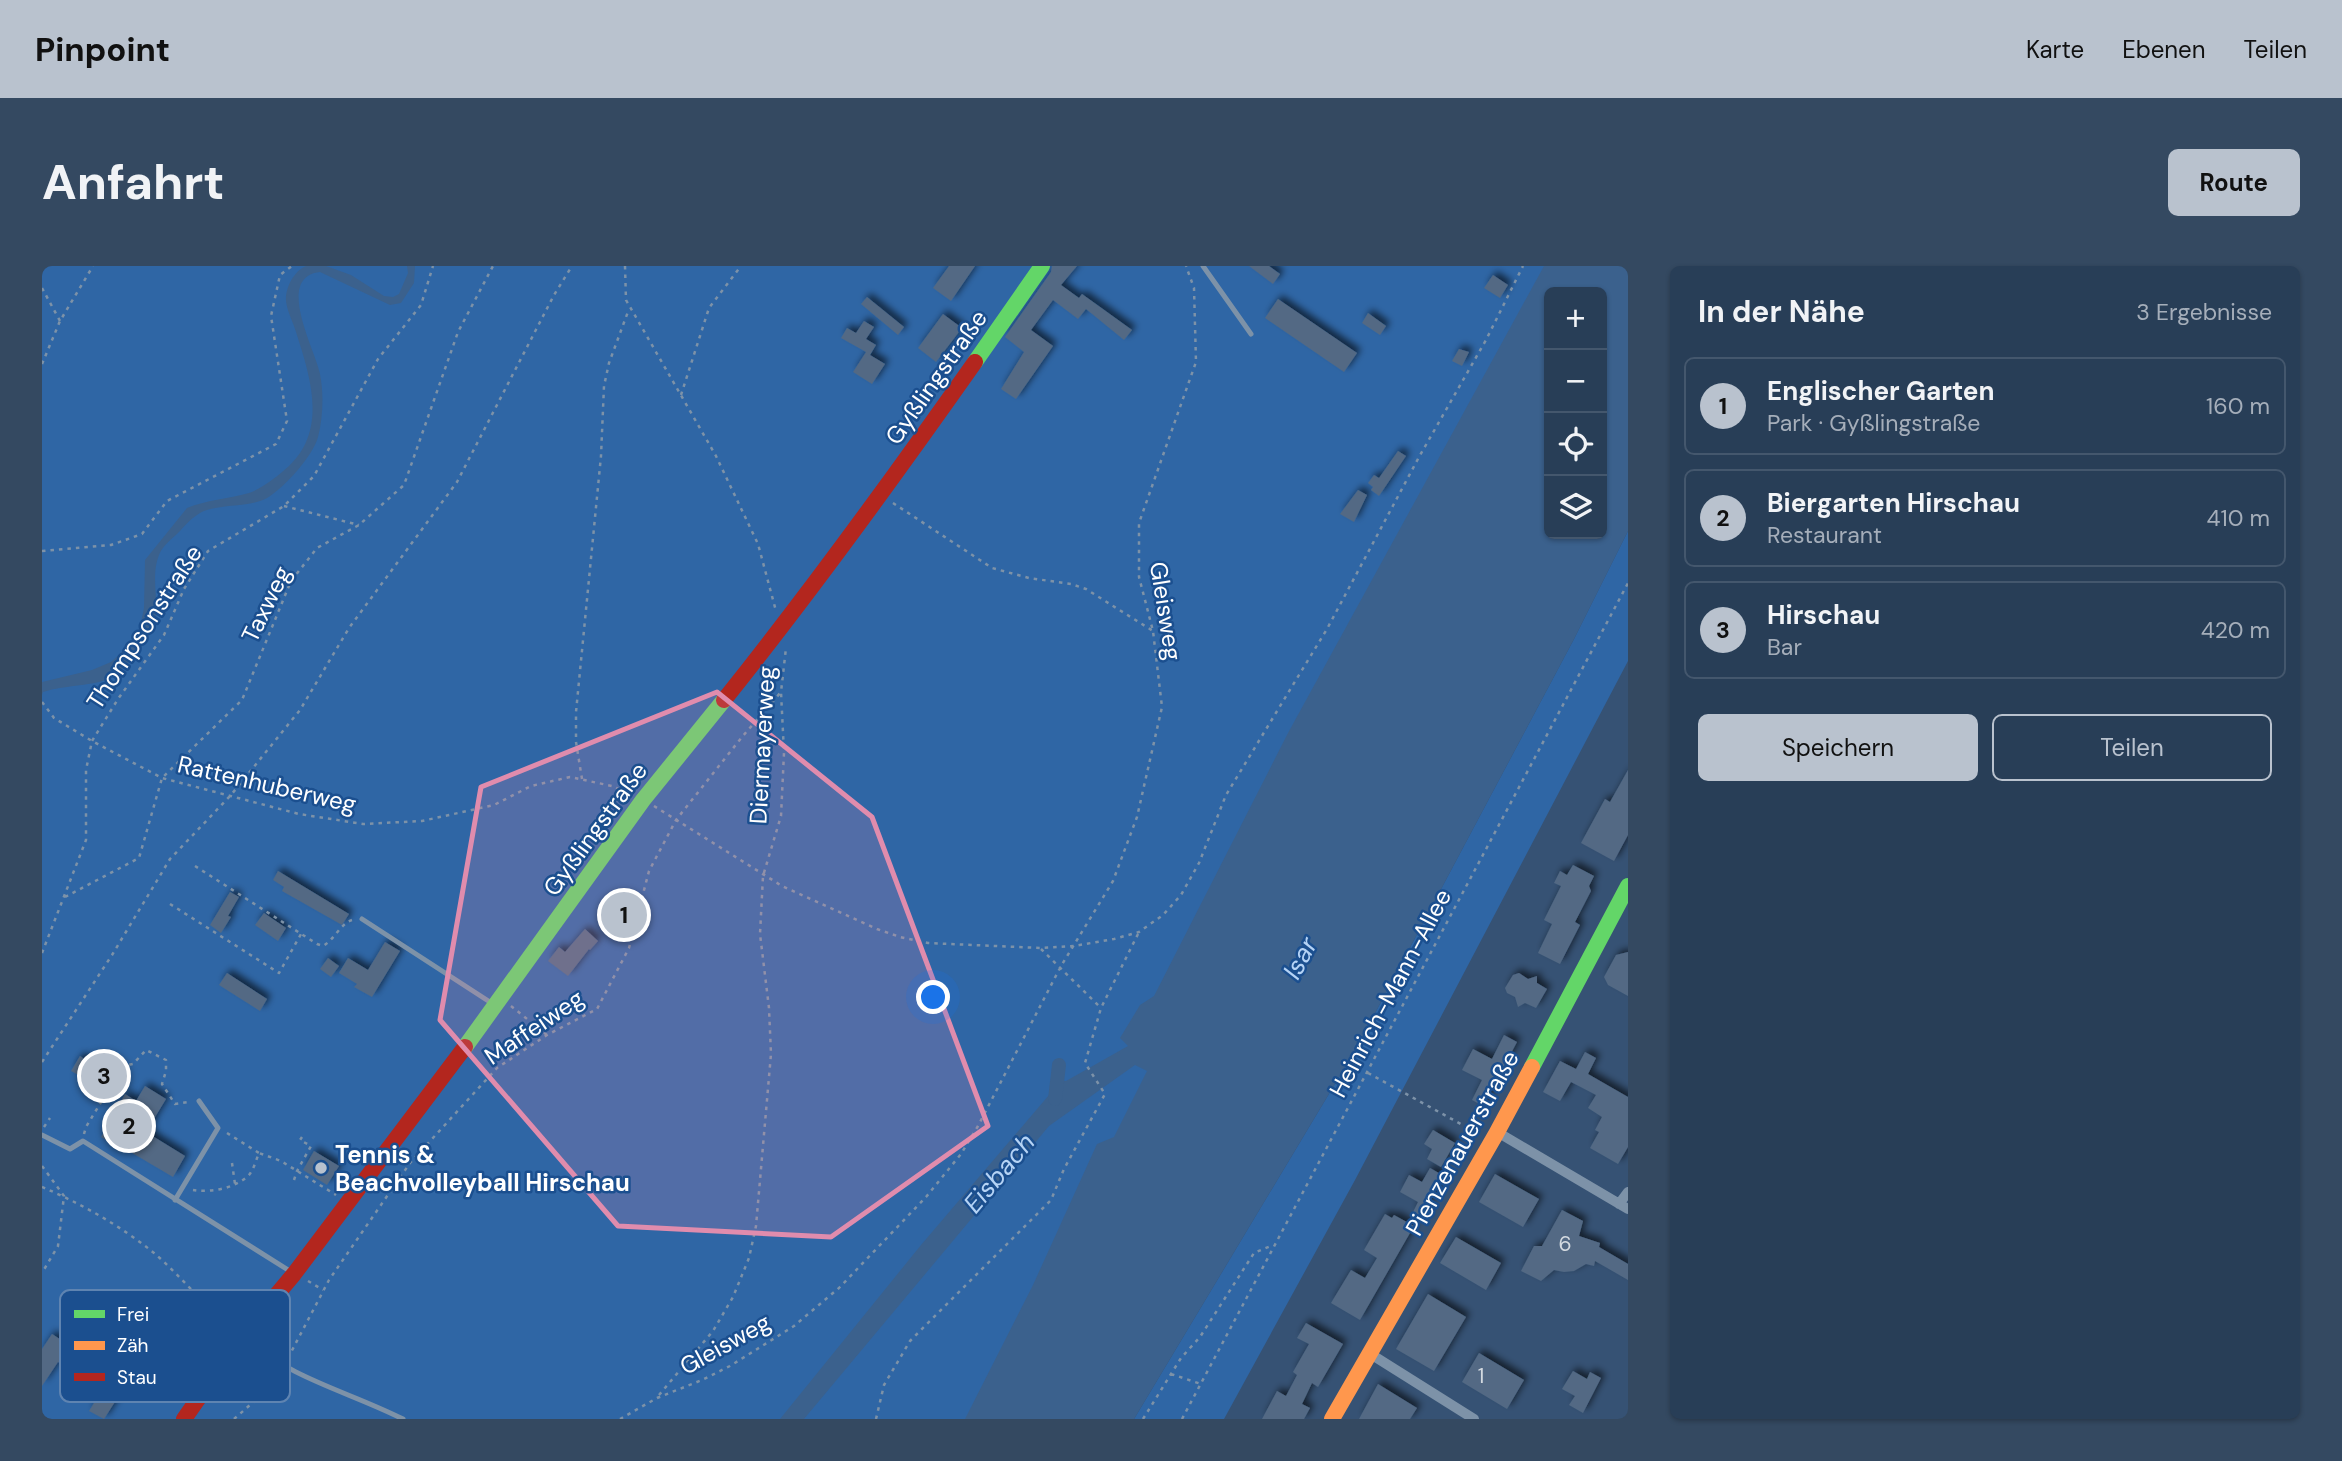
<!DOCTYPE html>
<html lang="de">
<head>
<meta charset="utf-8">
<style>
  body { margin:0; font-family:"DM Sans",sans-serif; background:#344961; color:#f1f3f6 }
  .controls { position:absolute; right:21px; top:21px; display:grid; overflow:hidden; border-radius:10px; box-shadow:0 2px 5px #0004 }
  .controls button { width:63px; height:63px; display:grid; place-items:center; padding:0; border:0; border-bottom:2px solid #44576d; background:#283e57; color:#f1f3f6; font:35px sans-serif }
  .you { position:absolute; left:892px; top:732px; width:24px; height:24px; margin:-18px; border:5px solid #fff; border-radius:50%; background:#1a73e8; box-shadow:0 0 0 10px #1a73e833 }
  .badge { display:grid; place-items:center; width:46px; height:46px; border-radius:50%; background:#b9c2ce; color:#111; font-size:23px; font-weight:700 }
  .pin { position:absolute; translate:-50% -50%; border:4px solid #fff; box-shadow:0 2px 7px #0006 }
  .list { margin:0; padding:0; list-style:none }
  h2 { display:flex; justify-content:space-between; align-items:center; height:91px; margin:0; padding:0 28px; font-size:30px }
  h2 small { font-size:23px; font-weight:400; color:#a5aeba }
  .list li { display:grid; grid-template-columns:46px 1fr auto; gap:21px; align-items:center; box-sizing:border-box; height:98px; margin:0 14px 14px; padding:0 14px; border:2px solid #44576d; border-radius:10px }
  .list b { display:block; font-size:26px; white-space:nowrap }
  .list p { margin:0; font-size:23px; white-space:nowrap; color:#a5aeba }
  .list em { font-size:23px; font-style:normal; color:#a5aeba }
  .actions { display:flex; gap:14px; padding:21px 28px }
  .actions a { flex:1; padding:16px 0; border:2px solid #b9c2ce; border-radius:10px; text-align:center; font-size:24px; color:#b9c2ce }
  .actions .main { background:#b9c2ce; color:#111 }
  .icon { flex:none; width:38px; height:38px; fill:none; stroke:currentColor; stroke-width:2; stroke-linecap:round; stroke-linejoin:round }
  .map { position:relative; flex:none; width:1586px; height:1153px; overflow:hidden; border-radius:10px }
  header { display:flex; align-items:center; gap:42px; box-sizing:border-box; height:98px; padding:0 35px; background:#b9c2ce; color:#111 }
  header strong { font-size:33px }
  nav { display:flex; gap:38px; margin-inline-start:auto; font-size:24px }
  .intro { display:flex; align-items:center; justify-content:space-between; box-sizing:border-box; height:168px; padding:0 42px }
  h1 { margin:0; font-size:49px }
  .button { padding:18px 32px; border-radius:10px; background:#b9c2ce; color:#111; font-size:24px; font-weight:700 }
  main { display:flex; gap:42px; padding:0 42px }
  aside { flex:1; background:#283e57; border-radius:10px; box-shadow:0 2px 5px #0004 }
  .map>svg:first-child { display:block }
  .green { fill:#2f66a5 }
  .water { fill:#3b618d; fill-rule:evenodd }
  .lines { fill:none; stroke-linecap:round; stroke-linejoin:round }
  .canal { stroke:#3b618d; stroke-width:14 }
  .building { fill:#526984; filter:url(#shadow) }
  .path { stroke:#7d92a8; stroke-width:2.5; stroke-dasharray:3.5 5; stroke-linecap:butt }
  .lane { stroke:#7d92a8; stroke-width:5 }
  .street { stroke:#7d92a8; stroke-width:10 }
  .fast { stroke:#63d668; stroke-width:16 }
  .slow { stroke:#ff974d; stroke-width:16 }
  .jam { stroke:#b3261e; stroke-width:16 }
  .marked { fill:#e08cad; fill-opacity:0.2; stroke:#e08cad; stroke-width:5; stroke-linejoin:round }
  .poi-dot { fill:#b9c2ce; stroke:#1b4f8f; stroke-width:2.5 }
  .labels { text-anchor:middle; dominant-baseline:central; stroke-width:5; stroke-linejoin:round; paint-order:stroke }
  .number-label { font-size:21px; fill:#d4dae0 }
  .street-label { font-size:24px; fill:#fff; stroke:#1b4f8f }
  .poi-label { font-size:24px; font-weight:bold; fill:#fff; stroke:#1b4f8f; text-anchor:start }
  .water-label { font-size:26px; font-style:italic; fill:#b5d3f5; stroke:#1b4f8f }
  .key { fill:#1b4f8f; stroke:#5f84b1; stroke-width:2 }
  .key-label { font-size:19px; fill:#fff }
</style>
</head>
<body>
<header>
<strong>Pinpoint</strong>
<nav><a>Karte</a><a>Ebenen</a><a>Teilen</a></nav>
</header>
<div class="intro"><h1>Anfahrt</h1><a class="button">Route</a></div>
<main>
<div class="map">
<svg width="1586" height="1153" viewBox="0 0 1586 1153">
  <defs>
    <filter id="shadow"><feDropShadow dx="4" dy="-4" stdDeviation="3.5" flood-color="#0009"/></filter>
  </defs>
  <rect width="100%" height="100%" fill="#365274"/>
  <path class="green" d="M 0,0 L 1514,0 L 1110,807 L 929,1153 L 0,1153 Z
    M 1586,265 L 1586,395 L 1313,914 L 1182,1153 L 1092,1153 L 1315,781 L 1532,373 Z"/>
  <path class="water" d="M 264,0 L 284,0 L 309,9 L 342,30 L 351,31 L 357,28 L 366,7 L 365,0 L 373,0 L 372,17 L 359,37 L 348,39 L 278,6 C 232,11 274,85 278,108 C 282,128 281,152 276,171 C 271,190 242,222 225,232 C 207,242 176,237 158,247 C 151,251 143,259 138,265 C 131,272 120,280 117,289 C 109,308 116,332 114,352 C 113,369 81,407 66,413 C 53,419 23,420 8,424 L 1,426 L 0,429 L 0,416 L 50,404 L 69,396 L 90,377 L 98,361 L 102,342 L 103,294 L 145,242 C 164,234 186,233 207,227 C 221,222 236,210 247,200 C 286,163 268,110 254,66 C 251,56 245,45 244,35 C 243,22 252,5 264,0 Z
    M 1502,0 L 1586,0 L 1586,265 L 1532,373 L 1315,781 L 1092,1153 L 923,1153 L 991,1019 L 1055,878 L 1072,871 L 1105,805 L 1093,799 L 1007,860 L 762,1153 L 738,1153 L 879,979 L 1007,829 L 1011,814 L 1024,815 L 1086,780 L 1078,772 L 1098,739 L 1112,730 L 1246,467 ZM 1507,26 L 1560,26 L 1560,268 L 1507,268 Z"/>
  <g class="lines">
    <path class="canal" d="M 1013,833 L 1017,799"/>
  </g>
  <path class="building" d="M 907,0 L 933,0 L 909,35 L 891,22 Z
    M 1010,0 L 1035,0 L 1019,19 L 1037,32 L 1040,28 L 1090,64 L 1082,74 L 1044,43 L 1036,53 L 1011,34 L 989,64 L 1011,80 L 974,133 L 959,123 L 982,86 L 963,71 L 1009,6 Z
    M 1207,0 L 1227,0 L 1238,8 L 1231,18 Z
    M 1451,9 L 1466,19 L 1458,32 L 1442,22 Z
    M 825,31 L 862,61 L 856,69 L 819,38 Z
    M 1236,33 L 1315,87 L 1302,106 L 1223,52 Z
    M 1326,47 L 1344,60 L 1338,69 L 1320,57 Z
    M 901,48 L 920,62 L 894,96 L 876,82 Z
    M 822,55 L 832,61 L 824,73 L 834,79 L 828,89 L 843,98 L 830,118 L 811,106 L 824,86 L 799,72 L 805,62 L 814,67 Z
    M 1417,83 L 1427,86 L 1420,100 L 1410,95 Z
    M 1356,185 L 1364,190 L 1337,230 L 1329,224 L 1331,221 L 1326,217 L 1332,209 L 1337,212 Z
    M 1316,224 L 1325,229 L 1312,256 L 1298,248 Z
    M 1586,504 L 1586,569 L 1572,595 L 1539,577 L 1563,533 L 1568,536 Z
    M 1531,599 L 1552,610 L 1547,620 L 1549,625 L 1533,656 L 1538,659 L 1518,698 L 1496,687 L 1510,658 L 1502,654 L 1519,620 L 1512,617 L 1518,605 L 1525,609 Z
    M 236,605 L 307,648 L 300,659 L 240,625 L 242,621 L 231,614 Z
    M 188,626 L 197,631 L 186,650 L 189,651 L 179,667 L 168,659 Z
    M 222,647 L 244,662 L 236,675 L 213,659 Z
    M 543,663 L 556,675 L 548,684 L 547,683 L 526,710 L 506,695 L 517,681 L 523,686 Z
    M 343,676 L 358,685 L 330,731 L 312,721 L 315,718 L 297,707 L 306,692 L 326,704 Z
    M 1586,686 L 1586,730 L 1566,719 L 1562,711 L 1574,689 Z
    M 286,692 L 297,700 L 289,711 L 278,703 Z
    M 185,707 L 225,733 L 218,745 L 177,719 Z
    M 1477,707 L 1486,713 L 1495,710 L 1495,717 L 1505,723 L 1494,742 L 1483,737 L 1476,741 L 1473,731 L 1465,727 L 1463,722 L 1471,709 Z
    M 1462,769 L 1475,776 L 1441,840 L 1430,834 L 1440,814 L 1420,804 L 1431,783 L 1450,793 Z
    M 1543,786 L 1554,792 L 1546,808 L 1586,831 L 1586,881 L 1576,898 L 1548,882 L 1557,866 L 1553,864 L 1560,851 L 1546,842 L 1554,829 L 1529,816 L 1518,835 L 1501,826 L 1518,795 L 1534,803 Z
    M 38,790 L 48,797 L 40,811 L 29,805 Z
    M 103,820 L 124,833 L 104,866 L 143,890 L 131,911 L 80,881 L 79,883 L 59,871 L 83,828 L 94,835 Z
    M 1391,864 L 1413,877 L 1399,901 L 1385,893 L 1390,883 L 1382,878 Z
    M 272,885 L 297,900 L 285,919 L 261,904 Z
    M 1388,902 L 1402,910 L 1384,941 L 1388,943 L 1382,953 L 1371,946 L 1376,936 L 1358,926 L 1367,909 L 1380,916 Z
    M 1453,908 L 1497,933 L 1481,961 L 1437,936 Z
    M 1520,944 L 1541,955 L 1537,970 L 1558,977 L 1557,981 L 1586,998 L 1586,1014 L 1553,995 L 1552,1000 L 1544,998 L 1532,1005 L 1522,1006 L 1512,1004 L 1499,1015 L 1479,1005 L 1492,980 L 1500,980 Z
    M 1343,948 L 1350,952 L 1352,949 L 1372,960 L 1318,1054 L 1289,1037 L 1309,1004 L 1323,1012 L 1335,992 L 1322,984 Z
    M 1414,971 L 1459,997 L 1444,1024 L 1398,997 Z
    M 1386,1028 L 1424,1051 L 1392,1105 L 1354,1083 Z
    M 42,1057 L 51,1063 L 37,1085 L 70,1106 L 84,1087 L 95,1094 L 81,1113 L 85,1117 L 62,1153 L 47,1145 L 60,1124 L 16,1096 L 0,1120 L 0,1083 L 10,1068 L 27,1079 Z
    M 1264,1057 L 1301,1078 L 1276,1121 L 1270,1117 L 1260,1138 L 1268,1142 L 1262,1153 L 1220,1153 L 1235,1125 L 1244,1130 L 1255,1109 L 1251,1106 L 1267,1078 L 1255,1072 Z
    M 1437,1087 L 1482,1114 L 1465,1143 L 1420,1116 Z
    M 1531,1105 L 1545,1113 L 1548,1106 L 1559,1112 L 1541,1147 L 1527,1139 L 1533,1130 L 1520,1123 Z
    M 1336,1118 L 1375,1142 L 1368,1153 L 1317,1153 Z"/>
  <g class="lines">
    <path class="path" d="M 583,0 L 584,34 L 674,190 L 716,278 L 734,345
      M 0,22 L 18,55
      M 0,98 L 18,55 L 51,0
      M 639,129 L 667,42 L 699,0
      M 851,237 L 950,302 L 987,312 L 1029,318 L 1044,323 L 1111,365
      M 242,240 L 317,259
      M 0,285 L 69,279 L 100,268 L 125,235 L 234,178 L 245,155 L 229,50 L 238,9 L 250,0
      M 0,436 L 12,452 L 50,475 L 120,512 L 257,548 L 321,558 L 380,555 L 452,539 L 489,520 L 528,511 L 570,520 L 587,528
      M 540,513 L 534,476 L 534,446 L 559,190 L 562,120 L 567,97 L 587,43
      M 612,540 L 740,620 L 835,663 L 858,671 L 886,677 L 999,682 L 1032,680 L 1072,673 L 1097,666 L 1121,649 L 1139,629 L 1157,597 L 1184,529 L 1285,363 L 1377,191 L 1444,74 L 1481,0
      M 153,600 L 275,678 L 281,680 C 293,673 298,658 310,654
      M 23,631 L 97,592 L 120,512 L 200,434 L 249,315 L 275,282 L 317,259 L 362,219 L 416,66 L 451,0
      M 128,638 L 237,707 L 259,668
      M 999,683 L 1059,742
      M 0,687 L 44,574 L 44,504 L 50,475 L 76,433 L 122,369 L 142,323 L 166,285 L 242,240 L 272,210 L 336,93 L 379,39 L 391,0
      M 469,740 L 505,769
      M 0,796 L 70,689 L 128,593 L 189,529 L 258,444 L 307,362 L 415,216 L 512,29 L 530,0
      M 1326,807 L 1437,868
      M 2,861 L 8,852
      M 185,867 L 217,887
      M 42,868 L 44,861 L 81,800 L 91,798 L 104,784 L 124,794 L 124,805 L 120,818 L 133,838 L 147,836
      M 190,897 L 193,918
      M 0,900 L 22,930 L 16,980 L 0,1007
      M 252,914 L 255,905 L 269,880 L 258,874 L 260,871
      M 0,921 C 38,937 79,960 112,987 C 139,1010 161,1039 190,1061
      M 151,924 C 169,927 194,922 207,909 C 212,903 214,894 217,887 L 239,895 L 294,929
      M 266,1015 L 281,1024
      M 246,1092 L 287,1014 L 368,897 L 455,802 L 505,769 L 555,743 L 587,682 L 607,605 L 634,554 L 700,471 L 739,426
      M 1129,1108 L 1159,1118
      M 617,1129 L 671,1065 L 691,1031 L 707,992 L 714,960 L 729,788 L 727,742 L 718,668 L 721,610 L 739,550 L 742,487 L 739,426 L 744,382
      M 192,1153 L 232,1118 L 238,1108
      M 578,1153 L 615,1132 L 660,1114 L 688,1100 L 752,1060 L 797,1022 L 884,931 L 919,888 L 936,860 L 1019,700 L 1071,615 L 1095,551 L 1120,441 L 1111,365 L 1097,311 L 1097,257 L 1154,96 L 1152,22 L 1144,0
      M 834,1153 L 842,1119 L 868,1075 L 1009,934 L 1022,903 L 1063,828 L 1043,797 L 1059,742 L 1097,666
      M 1101,1153 L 1139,1092 L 1158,1071 L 1212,987 L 1231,979
      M 1140,1153 L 1586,317"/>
    <path class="lane" d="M 1161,0 L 1209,68
      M 320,653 L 451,738
      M 0,869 L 28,883 L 41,875 L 251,1007
      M 133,934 L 176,862 L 157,835
      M 202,1072 C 252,1114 305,1125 361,1153"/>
    <path class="street" d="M 1454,868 L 1462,870 L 1586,943
      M 1577,938 L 1586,926
      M 1327,1087 L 1432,1153"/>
    <path class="fast" d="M 933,96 L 1000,0
      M 423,781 L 601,534 L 682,434
      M 1490,801 L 1586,620"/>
    <path class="slow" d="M 1290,1153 L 1454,868 L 1490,801"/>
    <path class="jam" d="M 682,434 C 770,324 852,211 933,96
      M 142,1153 L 200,1070 L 252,1008 L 423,781"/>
  </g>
  <path class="marked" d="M 675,426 L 830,551 L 946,860 L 789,971 L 576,960 L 398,754 L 439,521 Z"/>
  <circle class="poi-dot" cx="279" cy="902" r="7"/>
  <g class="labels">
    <g class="number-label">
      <text x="1523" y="978">6</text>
      <text x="1439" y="1110">1</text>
    </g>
    <g class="street-label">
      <text transform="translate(894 111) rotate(-55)">Gyßlingstraße</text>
      <text transform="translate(224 338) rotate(-64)">Taxweg</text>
      <text transform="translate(1124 345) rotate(81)">Gleisweg</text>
      <text transform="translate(102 361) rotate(-57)">Thompsonstraße</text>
      <text transform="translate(720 479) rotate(-87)">Diermayerweg</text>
      <text transform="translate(225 518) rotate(13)">Rattenhuberweg</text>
      <text transform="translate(553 563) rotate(-54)">Gyßlingstraße</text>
      <text transform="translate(1348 727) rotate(-62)">Heinrich-Mann-Allee</text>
      <text transform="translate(492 761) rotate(-34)">Maffeiweg</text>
      <text transform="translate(1420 877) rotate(-61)">Pienzenauerstraße</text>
      <text transform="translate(683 1078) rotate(-29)">Gleisweg</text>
    </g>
    <g class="poi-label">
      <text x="293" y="888">Tennis &amp;<tspan x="293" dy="28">Beachvolleyball Hirschau</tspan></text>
    </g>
    <g class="water-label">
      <text transform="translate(1258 692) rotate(-62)">Isar</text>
      <text transform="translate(957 907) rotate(-50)">Eisbach</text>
    </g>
  </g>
  <rect x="18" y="1024" width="230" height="112" rx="10" class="key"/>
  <rect x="32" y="1044" width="31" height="8" fill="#63d668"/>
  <rect x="32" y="1075" width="31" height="9" fill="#ff974d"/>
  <rect x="32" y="1107" width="31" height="8" fill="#b3261e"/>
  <g class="key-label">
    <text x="75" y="1055">Frei</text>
    <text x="75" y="1086">Zäh</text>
    <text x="75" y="1118">Stau</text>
  </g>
</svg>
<div class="controls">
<button>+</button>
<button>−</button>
<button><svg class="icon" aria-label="locate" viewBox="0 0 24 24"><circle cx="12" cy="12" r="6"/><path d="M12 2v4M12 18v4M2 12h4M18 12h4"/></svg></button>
<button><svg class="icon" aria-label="layers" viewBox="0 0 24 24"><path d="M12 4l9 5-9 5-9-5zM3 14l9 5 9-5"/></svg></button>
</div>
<div class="you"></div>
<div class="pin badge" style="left:582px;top:649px">1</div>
<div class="pin badge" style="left:87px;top:860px">2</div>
<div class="pin badge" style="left:62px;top:810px">3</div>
</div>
<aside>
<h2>In der Nähe<small>3 Ergebnisse</small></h2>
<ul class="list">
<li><span class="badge">1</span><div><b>Englischer Garten</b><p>Park · Gyßlingstraße</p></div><em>160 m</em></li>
<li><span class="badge">2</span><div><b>Biergarten Hirschau</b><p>Restaurant</p></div><em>410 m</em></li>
<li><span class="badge">3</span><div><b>Hirschau</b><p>Bar</p></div><em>420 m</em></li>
</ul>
<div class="actions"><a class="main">Speichern</a><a>Teilen</a></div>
</aside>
</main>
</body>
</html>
